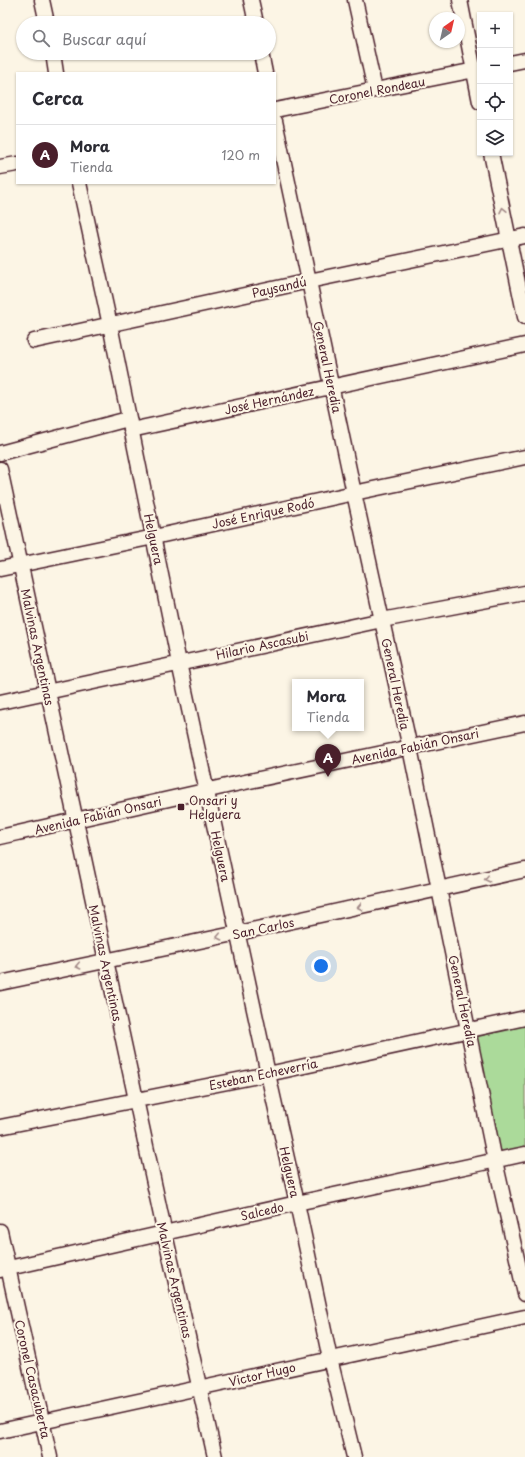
<!DOCTYPE html>
<html lang="es">
<head>
<meta charset="utf-8">
<style>
  body { margin:0; font-family:"Playpen Sans",sans-serif; background:#f2f2f3; color:#2b2b33 }
  .controls { position:absolute; right:12px; top:12px; display:grid; overflow:hidden; border-radius:0px; box-shadow:0 1px 3px #0004 }
  .controls button { width:36px; height:36px; display:grid; place-items:center; padding:0; border:0; border-bottom:1px solid #e1e1e2; background:#fff; color:#2b2b33; font:20px sans-serif }
  .compass { position:absolute; left:429px; top:12px; width:36px; height:36px; border-radius:50%; background:#fff; box-shadow:0 1px 3px #0004; rotate:34deg }
  .you { position:absolute; left:321px; top:966px; width:14px; height:14px; margin:-10px; border:3px solid #fff; border-radius:50%; background:#1a73e8; box-shadow:0 0 0 6px #1a73e833 }
  .badge { display:grid; place-items:center; width:26px; height:26px; border-radius:50%; background:#4a1f2b; color:#fff; font-size:13px; font-weight:700 }
  .pin { position:absolute; translate:-50% -33px; filter:drop-shadow(0 1px 2px #0008) }
  .pin::after { content:''; position:absolute; top:21px; width:14px; height:12px; background:inherit; clip-path:polygon(0 0,100% 0,50% 100%) }
  .popup { position:absolute; left:292px; top:679px; width:72px; height:52px; box-sizing:border-box; display:grid; place-content:center; border-radius:0px; background:#fff; filter:drop-shadow(0 1px 3px #0005); font-size:13px; white-space:nowrap; color:#7c7c81 }
  .popup b { font-size:15px; color:#2b2b33 }
  .popup::after { content:''; position:absolute; left:50%; top:100%; margin-left:-8px; border:8px solid transparent; border-top-color:#fff }
  .list { margin:0; padding:0; list-style:none }
  h2 { display:flex; justify-content:space-between; align-items:center; height:52px; margin:0; padding:0 16px; font-size:17px }
  h2 small { font-size:13px; font-weight:400; color:#7c7c81 }
  .list li { display:grid; grid-template-columns:26px 1fr auto; gap:12px; align-items:center; box-sizing:border-box; height:60px; padding:0 16px; border-top:1px solid #e1e1e2 }
  .list b { display:block; font-size:15px; white-space:nowrap }
  .list p { margin:0; font-size:13px; white-space:nowrap; color:#7c7c81 }
  .list em { font-size:13px; font-style:normal; color:#7c7c81 }
  .icon { flex:none; width:22px; height:22px; fill:none; stroke:currentColor; stroke-width:2; stroke-linecap:round; stroke-linejoin:round }
  .map { position:relative; flex:none; width:525px; height:1457px; overflow:hidden }
  .search { position:absolute; background:#fff; box-shadow:0 1px 3px #0004; left:16px; top:16px; width:260px; height:44px; display:flex; align-items:center; gap:10px; box-sizing:border-box; padding:0 14px; border-radius:22px; color:#7c7c81; font-size:15px }
  .panel { position:absolute; background:#fff; box-shadow:0 1px 3px #0004; left:16px; top:72px; width:260px; height:112px; border-radius:0px }
  .map>svg:first-child { display:block }
  .green { fill:#abda9a; stroke:#7a7c62 }
  .lines { fill:none; stroke-linecap:round; stroke-linejoin:round }
  .minor-casing { stroke:#4a1f2b; stroke-width:17 }
  .minor { stroke:#fcf5e5; stroke-width:14 }
  .oneway { stroke:#a38a88 }
  .poi-dot { fill:#4a1f2b; stroke:#fcf5e5; stroke-width:1.5 }
  .labels { text-anchor:middle; dominant-baseline:central; stroke-width:4; stroke-linejoin:round; paint-order:stroke }
  .street-label { font-size:12px; fill:#4a1f2b; stroke:#fcf5e5 }
  .poi-label { font-size:12px; fill:#4a1f2b; stroke:#fcf5e5; text-anchor:start }
</style>
</head>
<body>
<div class="map">
<svg width="525" height="1457" viewBox="0 0 525 1457">
  <rect width="100%" height="100%" fill="#fcf5e5"/>
  <filter id="ink" filterUnits="userSpaceOnUse"><feTurbulence type="fractalNoise" baseFrequency=".025" numOctaves="2"/><feDisplacementMap in="SourceGraphic" scale="8" xChannelSelector="R" yChannelSelector="G"/><feConvolveMatrix kernelMatrix="1 2 1 2 8 2 1 2 1" color-interpolation-filters="sRGB"/></filter>
  <g filter="url(#ink)">
    <path class="green" d="M 525,1018 L 525,1154 L 495,1161 L 469,1030 Z"/>
    <g class="lines">
      <defs>
        <path id="minor" d="M 42,0 L 47,23
          M 251,0 L 256,23
          M 355,0 L 375,90
          M 460,0 L 480,102
          M 53,53 L 56,73
          M 261,53 L 265,73
          M 510,63 L 525,60
          M 275,110 L 480,69
          M 275,121 L 354,493 L 410,748 L 495,1161 L 525,1294
          M 491,153 L 525,317
          M 0,167 L 17,164
          M 79,183 L 110,325 L 179,663 L 268,1074 L 297,1203 L 330,1359 L 354,1457
          M 34,341 L 309,281 L 525,236
          M 131,430 L 525,345
          M 0,453 L 128,419
          M 0,469 L 165,1234 L 215,1457
          M 0,569 L 154,537 L 354,493 L 525,457
          M 0,702 L 382,620 L 525,593
          M 0,837 L 231,785 L 525,723
          M 0,983 L 238,933 L 525,870
          M 0,1127 L 268,1074 L 525,1018
          M 0,1231 L 50,1457
          M 0,1270 L 297,1203 L 525,1154
          M 0,1431 L 525,1317"/>
      </defs>
      <use href="#minor" class="minor-casing"/>
      <use href="#minor" class="minor"/>
    </g>
    <defs><path id="oneway-chevron" d="M-2-3.5L2.5 0L-2 3.5" fill="none" stroke-width="1.6" stroke-linecap="round" stroke-linejoin="round"/></defs>
    <g class="oneway">
      <use href="#oneway-chevron" transform="translate(503 210) rotate(-102)"/>
      <use href="#oneway-chevron" transform="translate(487 879) rotate(167)"/>
      <use href="#oneway-chevron" transform="translate(360 907) rotate(168)"/>
      <use href="#oneway-chevron" transform="translate(219 937) rotate(168)"/>
      <use href="#oneway-chevron" transform="translate(78 966) rotate(168)"/>
    </g>
  </g>
  <rect class="poi-dot" x="177" y="803" width="8" height="8" rx="2"/>
  <g class="labels">
    <g class="street-label">
      <text transform="translate(377 90) rotate(-11)">Coronel Rondeau</text>
      <text transform="translate(279 287) rotate(-13)">Paysandú</text>
      <text transform="translate(328 367) rotate(78)">General Heredia</text>
      <text transform="translate(269 400) rotate(-12)">José Hernández</text>
      <text transform="translate(263 513) rotate(-12)">José Enrique Rodó</text>
      <text transform="translate(154 539) rotate(78)">Helguera</text>
      <text transform="translate(262 645) rotate(-12)">Hilario Ascasubi</text>
      <text transform="translate(38 647) rotate(78)">Malvinas Argentinas</text>
      <text transform="translate(396 684) rotate(78)">General Heredia</text>
      <text transform="translate(415 746) rotate(-12)">Avenida Fabián Onsari</text>
      <text transform="translate(98 815) rotate(-13)">Avenida Fabián Onsari</text>
      <text transform="translate(221 856) rotate(78)">Helguera</text>
      <text transform="translate(263 928) rotate(-12)">San Carlos</text>
      <text transform="translate(106 963) rotate(78)">Malvinas Argentinas</text>
      <text transform="translate(463 1001) rotate(78)">General Heredia</text>
      <text transform="translate(263 1074) rotate(-12)">Esteban Echeverría</text>
      <text transform="translate(290 1172) rotate(77)">Helguera</text>
      <text transform="translate(262 1211) rotate(-13)">Salcedo</text>
      <text transform="translate(175 1280) rotate(77)">Malvinas Argentinas</text>
      <text transform="translate(262 1374) rotate(-13)">Victor Hugo</text>
      <text transform="translate(33 1379) rotate(77)">Coronel Casacuberta</text>
    </g>
    <g class="poi-label">
      <text x="189" y="800">Onsari y<tspan x="189" dy="14">Helguera</tspan></text>
    </g>
  </g>
</svg>
<div class="controls">
<button>+</button>
<button>−</button>
<button><svg class="icon" aria-label="locate" viewBox="0 0 24 24"><circle cx="12" cy="12" r="6"/><path d="M12 2v4M12 18v4M2 12h4M18 12h4"/></svg></button>
<button><svg class="icon" aria-label="layers" viewBox="0 0 24 24"><path d="M12 4l9 5-9 5-9-5zM3 14l9 5 9-5"/></svg></button>
</div>
<svg class="compass" viewBox="-18 -18 36 36"><path d="M0-13l5 13h-10z" fill="#e53935"/><path d="M0 13l5-13h-10z" fill="#7c7c81"/></svg>
<div class="you"></div>
<div class="pin badge" style="left:328px;top:777px">A</div>
<div class="popup"><b>Mora</b>Tienda</div>
<div class="search"><svg class="icon" aria-label="search" viewBox="0 0 24 24"><circle cx="10" cy="10" r="6"/><path d="M15 15l6 6"/></svg>Buscar aquí</div>
<section class="panel">
<h2>Cerca<small></small></h2>
<ul class="list">
<li><span class="badge">A</span><div><b>Mora</b><p>Tienda</p></div><em>120 m</em></li>
</ul>
</section>
</div>
</body>
</html>
